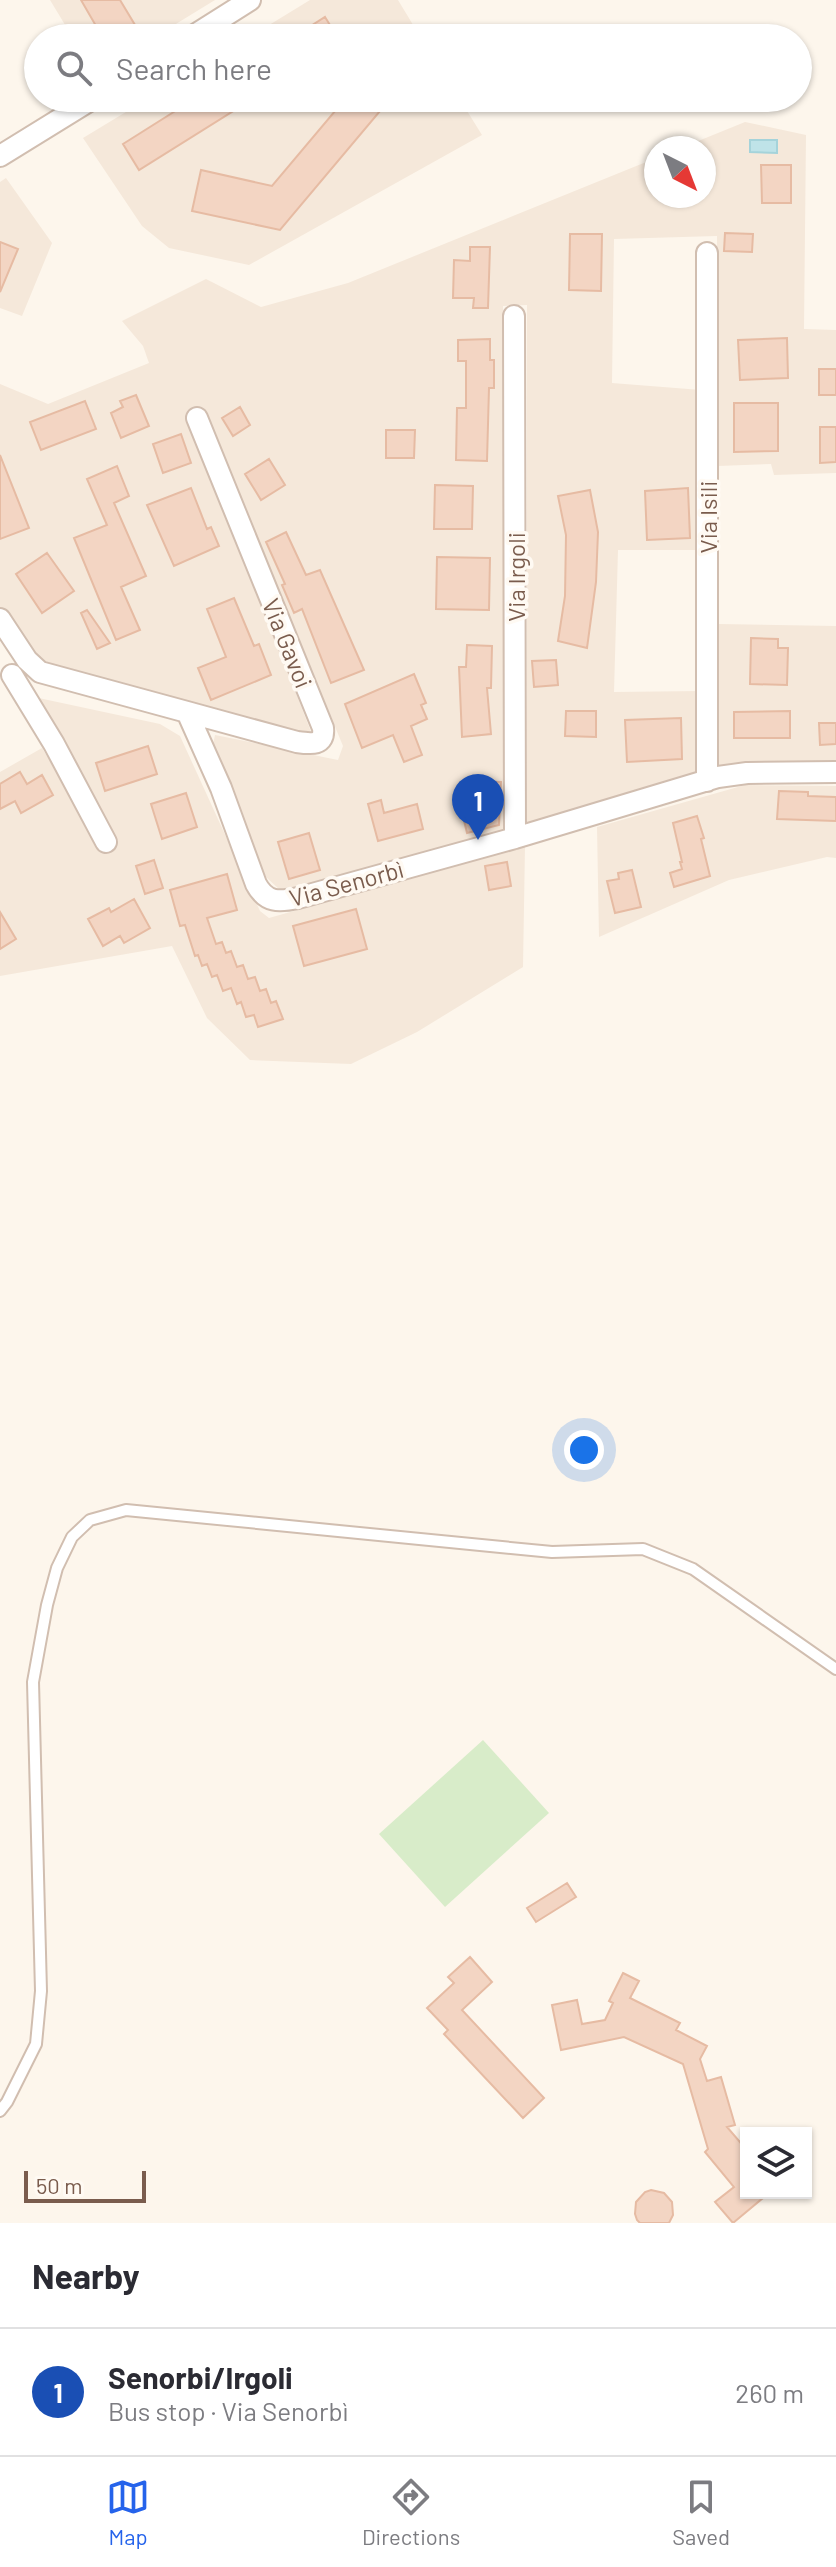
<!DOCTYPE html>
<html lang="en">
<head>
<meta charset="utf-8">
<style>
  body { margin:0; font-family:Barlow,sans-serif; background:#f7f7f7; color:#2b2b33 }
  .controls { position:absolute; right:24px; bottom:24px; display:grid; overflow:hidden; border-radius:0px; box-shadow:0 2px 6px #0004 }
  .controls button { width:72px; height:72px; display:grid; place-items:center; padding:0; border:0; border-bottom:2px solid #e1e1e2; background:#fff; color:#2b2b33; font:40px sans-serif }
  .compass { position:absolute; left:644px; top:136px; width:72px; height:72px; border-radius:50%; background:#fff; box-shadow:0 2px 6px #0004; rotate:138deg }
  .scale { position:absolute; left:24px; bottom:20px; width:122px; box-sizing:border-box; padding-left:8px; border:4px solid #7a5c4d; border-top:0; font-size:22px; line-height:28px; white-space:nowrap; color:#7a5c4d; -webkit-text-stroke:6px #fffaf3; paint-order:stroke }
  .you { position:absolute; left:584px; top:1450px; width:28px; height:28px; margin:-20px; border:6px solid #fff; border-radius:50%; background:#1a73e8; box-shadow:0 0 0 12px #1a73e833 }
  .badge { display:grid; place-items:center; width:52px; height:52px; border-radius:50%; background:#2563eb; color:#fff; font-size:26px; font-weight:700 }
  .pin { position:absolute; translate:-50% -66px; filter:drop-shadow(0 2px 4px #0008) }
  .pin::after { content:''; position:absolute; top:42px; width:28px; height:24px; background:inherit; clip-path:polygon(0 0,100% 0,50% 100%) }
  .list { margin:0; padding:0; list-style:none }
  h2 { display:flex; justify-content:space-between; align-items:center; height:104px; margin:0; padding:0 32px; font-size:34px }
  h2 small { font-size:26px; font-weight:400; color:#7c7c81 }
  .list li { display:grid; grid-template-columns:52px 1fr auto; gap:24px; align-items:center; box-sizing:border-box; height:128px; padding:0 32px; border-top:2px solid #e1e1e2 }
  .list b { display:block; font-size:30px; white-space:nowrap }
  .list p { margin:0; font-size:26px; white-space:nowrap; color:#7c7c81 }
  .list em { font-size:26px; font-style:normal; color:#7c7c81 }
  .icon { flex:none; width:44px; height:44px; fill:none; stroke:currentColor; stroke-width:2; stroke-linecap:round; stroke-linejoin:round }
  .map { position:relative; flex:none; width:836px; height:2223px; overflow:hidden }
  .search { position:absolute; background:#fff; box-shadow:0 2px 6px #0004; left:24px; right:24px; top:24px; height:88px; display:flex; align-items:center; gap:20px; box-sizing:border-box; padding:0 28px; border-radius:44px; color:#7c7c81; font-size:30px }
  .sheet { height:232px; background:#fff }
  nav { display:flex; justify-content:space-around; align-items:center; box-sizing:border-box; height:112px; border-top:2px solid #e1e1e2; background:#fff; font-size:22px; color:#7c7c81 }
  nav a { display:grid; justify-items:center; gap:4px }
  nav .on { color:#2563eb }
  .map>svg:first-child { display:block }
  .residential { fill:#f5e8da }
  .green { fill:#d8ecc9 }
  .water { fill:#bfe3e8; stroke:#a5d3da; stroke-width:2 }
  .building { fill:#f3d5c3; stroke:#e6bba3; stroke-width:2 }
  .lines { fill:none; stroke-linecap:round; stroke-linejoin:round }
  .lane-casing { stroke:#d1beb0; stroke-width:14 }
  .street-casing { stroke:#d1beb0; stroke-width:24 }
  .lane { stroke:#fff; stroke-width:10 }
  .street { stroke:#fff; stroke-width:20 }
  .labels { text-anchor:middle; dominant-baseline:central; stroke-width:7; stroke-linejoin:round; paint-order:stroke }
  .street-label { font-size:24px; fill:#7a5c4d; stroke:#fffaf3 }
</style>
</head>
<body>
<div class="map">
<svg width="836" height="2223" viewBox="0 0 836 2223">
  <rect width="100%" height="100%" fill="#fdf6ec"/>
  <path class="residential" d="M 50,0 L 215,0 L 153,38 L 73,38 Z
    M 310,0 L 398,0 L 421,38 L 248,38 Z
    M 149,98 L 459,98 L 482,135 L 249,265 L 169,248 L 142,226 L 83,138 Z
    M 745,122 L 806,135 L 804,329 L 836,330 L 836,473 L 774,475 L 771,464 L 718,466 L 717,236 L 614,239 L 612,383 L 701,390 L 698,550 L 618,550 L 614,692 L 701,691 L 695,776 L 527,823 L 527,305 L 503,306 L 504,831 L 281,891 L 266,877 L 212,749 L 215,735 L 338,760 L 343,746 L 204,409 L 188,415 L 313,737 L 49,670 L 36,660 L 0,611 L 0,384 L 48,404 L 149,363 L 143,346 L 122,321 L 206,279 L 261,307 L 348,283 L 656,158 L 656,196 L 704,196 L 704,148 L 681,148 Z
    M 6,178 L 52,243 L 22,316 L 0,308 L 0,182 Z
    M 718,624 L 836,626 L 836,762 L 718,765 Z
    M 34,697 L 160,724 L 180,736 L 260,911 L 269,918 L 525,846 L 523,967 L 417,1032 L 351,1064 L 250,1060 L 207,1018 L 172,946 L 0,976 L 0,772 L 42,748 L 104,848 L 116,845 Z
    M 745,785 L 836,786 L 836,858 L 827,857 L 729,880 L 599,937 L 597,827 Z"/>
  <path class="green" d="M 483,1740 L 549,1813 L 445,1907 L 379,1834 Z"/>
  <path class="water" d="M 750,140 L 777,140 L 777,153 L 750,152 Z"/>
  <path class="building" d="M 81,0 L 120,0 L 135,25 L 112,38 L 103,38 Z
    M 325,17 L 338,38 L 292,38 Z
    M 196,98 L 254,98 L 139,170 L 123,144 Z
    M 346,98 L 391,98 L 280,230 L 192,211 L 201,170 L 272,186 Z
    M 761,165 L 791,165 L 791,203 L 762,203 Z
    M 725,233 L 753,234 L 752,252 L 724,251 Z
    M 570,234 L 602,234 L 601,291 L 569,290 Z
    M 0,242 L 18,249 L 0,292 Z
    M 470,247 L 490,247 L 488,308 L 473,308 L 474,298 L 453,298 L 454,260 L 470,261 Z
    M 787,338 L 788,378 L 740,380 L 738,340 Z
    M 490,339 L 490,360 L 494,360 L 494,388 L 489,388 L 487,461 L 456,460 L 457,408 L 466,408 L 466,361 L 458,361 L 458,340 Z
    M 819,369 L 836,369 L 836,395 L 819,395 Z
    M 136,395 L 149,426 L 121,438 L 111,413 L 123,407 L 120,401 Z
    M 85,401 L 96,429 L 41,450 L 30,422 Z
    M 734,403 L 778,403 L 778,451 L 734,452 Z
    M 240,407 L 250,425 L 233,436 L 222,418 Z
    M 820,427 L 836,427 L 836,462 L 820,463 Z
    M 386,430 L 415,430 L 414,458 L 386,458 Z
    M 181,434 L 191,463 L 163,473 L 153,444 Z
    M 0,455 L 29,528 L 0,539 Z
    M 269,459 L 285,485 L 261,500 L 245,474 Z
    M 117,466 L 129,496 L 114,503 L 146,576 L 121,587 L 140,630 L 116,640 L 74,538 L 107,525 L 87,479 Z
    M 435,485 L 473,486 L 472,529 L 434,529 Z
    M 191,488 L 207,529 L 211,527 L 219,546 L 174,566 L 147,505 Z
    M 688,488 L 690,538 L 647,540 L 645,491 Z
    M 590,490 L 598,532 L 596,582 L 587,648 L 558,641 L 565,596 L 566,535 L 558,496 Z
    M 286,532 L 306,575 L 320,570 L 364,670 L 331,683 L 302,609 L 294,613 L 282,585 L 285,584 L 266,542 Z
    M 47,553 L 74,591 L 42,613 L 16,574 Z
    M 437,557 L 490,558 L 489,610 L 436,609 Z
    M 234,598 L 254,646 L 259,644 L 271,675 L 211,700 L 198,668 L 226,657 L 207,609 Z
    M 87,610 L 110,643 L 97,649 L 81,613 Z
    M 751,638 L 778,639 L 778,648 L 788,648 L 787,685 L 750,684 Z
    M 467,645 L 492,646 L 491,688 L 487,688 L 491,734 L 462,737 L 459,667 L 466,667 Z
    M 556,660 L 558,685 L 534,687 L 532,661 Z
    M 414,674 L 426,703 L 421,705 L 427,719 L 411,726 L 422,755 L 404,762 L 393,735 L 362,748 L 345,704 Z
    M 566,711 L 596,711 L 596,737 L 565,736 Z
    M 790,711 L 790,738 L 734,738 L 734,712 Z
    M 681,718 L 682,759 L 627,762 L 625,720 Z
    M 819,723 L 836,723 L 836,744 L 820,745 Z
    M 148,746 L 157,774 L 105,791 L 96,763 Z
    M 20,772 L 27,784 L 42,775 L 53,795 L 21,813 L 15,801 L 0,809 L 0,784 Z
    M 476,781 L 501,782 L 499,825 L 467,833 L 460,804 L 475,800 Z
    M 779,791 L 808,792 L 808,796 L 836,797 L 836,821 L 777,819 Z
    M 186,793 L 197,827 L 162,839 L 151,804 Z
    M 381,800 L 384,813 L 417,804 L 423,829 L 378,841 L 368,804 Z
    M 697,816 L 704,838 L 701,839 L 710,876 L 674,887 L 670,873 L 682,869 L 680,862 L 682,862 L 673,823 Z
    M 309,833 L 320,870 L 289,879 L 278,842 Z
    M 154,860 L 163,888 L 145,894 L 136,866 Z
    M 507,862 L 511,886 L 489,890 L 485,866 Z
    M 632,870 L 641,907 L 615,913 L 607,881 L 619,879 L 618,873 Z
    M 227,874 L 237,910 L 207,918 L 216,944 L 222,942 L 226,953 L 231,951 L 237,967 L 243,965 L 248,979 L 255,977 L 260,991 L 266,989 L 271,1003 L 276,1001 L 283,1019 L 258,1027 L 254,1015 L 246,1017 L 241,1002 L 237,1004 L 231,988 L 223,991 L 217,975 L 212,977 L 207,964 L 202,966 L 198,955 L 195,956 L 185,925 L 180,926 L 170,890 Z
    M 134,899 L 150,928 L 124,943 L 120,936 L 103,946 L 88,919 L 109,908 L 111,912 Z
    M 356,909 L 367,949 L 304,966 L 293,926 Z
    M 0,912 L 16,939 L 0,949 Z
    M 567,1883 L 576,1897 L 536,1922 L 527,1908 Z
    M 470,1957 L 492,1982 L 462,2010 L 544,2098 L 523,2118 L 444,2034 L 448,2030 L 427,2008 L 454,1983 L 448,1977 Z
    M 623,1973 L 639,1981 L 630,1998 L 680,2023 L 676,2030 L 707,2046 L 700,2059 L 707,2081 L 721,2077 L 735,2125 L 727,2127 L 746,2149 L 746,2193 L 769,2193 L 733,2223 L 715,2202 L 734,2187 L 705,2152 L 708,2149 L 683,2064 L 624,2037 L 561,2050 L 552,2005 L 577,2000 L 582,2024 L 605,2020 L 613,2003 L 609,2001 Z
    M 651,2190 L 664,2193 L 672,2202 L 673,2215 L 669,2223 L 640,2223 L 637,2220 L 635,2214 L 636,2202 L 645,2192 Z"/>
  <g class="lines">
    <defs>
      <path id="lane" d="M 0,2111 L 7,2102 L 36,2044 L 41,1991 L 33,1682 L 47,1605 L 57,1568 L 72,1537 L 90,1520 L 126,1510 L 552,1552 L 643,1549 L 693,1569 L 836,1669"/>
      <path id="street" d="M 190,38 L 250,0
        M 0,156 L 94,98
        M 514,316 L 515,838
        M 0,619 L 27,660 L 40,672 L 187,712 L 221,788 L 256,884 C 266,903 279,902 298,898 L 515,838 L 718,777 L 747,773 L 836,772
        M 12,675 L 54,744 L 106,842
        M 187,712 L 297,742 C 311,744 325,746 323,728 L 197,418
        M 707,781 L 707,253"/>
    </defs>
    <use href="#lane" class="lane-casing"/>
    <use href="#street" class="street-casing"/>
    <use href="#lane" class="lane"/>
    <use href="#street" class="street"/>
  </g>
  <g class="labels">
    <g class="street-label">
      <text transform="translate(707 517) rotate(-90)">Via Isili</text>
      <text transform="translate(515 577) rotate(-90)">Via Irgoli</text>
      <text transform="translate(288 643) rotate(68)">Via Gavoi</text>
      <text transform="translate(346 883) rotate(-15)">Via Senorbì</text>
    </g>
  </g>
</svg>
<div class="controls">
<button><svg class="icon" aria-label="layers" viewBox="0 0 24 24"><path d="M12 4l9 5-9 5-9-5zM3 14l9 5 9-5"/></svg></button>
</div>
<svg class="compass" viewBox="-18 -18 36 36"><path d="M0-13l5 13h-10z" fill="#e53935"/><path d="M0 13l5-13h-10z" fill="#7c7c81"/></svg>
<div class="scale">50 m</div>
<div class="you"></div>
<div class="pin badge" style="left:478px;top:840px;background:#1a4fb4">1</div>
<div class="search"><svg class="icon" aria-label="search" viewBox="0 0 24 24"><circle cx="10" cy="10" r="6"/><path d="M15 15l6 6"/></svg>Search here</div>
</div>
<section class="sheet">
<h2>Nearby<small></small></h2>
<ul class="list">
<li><span class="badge" style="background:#1a4fb4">1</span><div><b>Senorbi/Irgoli</b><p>Bus stop · Via Senorbì</p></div><em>260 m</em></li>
</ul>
</section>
<nav>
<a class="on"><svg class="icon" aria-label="map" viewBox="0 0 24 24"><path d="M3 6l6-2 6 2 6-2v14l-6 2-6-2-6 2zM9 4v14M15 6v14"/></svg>Map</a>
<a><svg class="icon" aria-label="directions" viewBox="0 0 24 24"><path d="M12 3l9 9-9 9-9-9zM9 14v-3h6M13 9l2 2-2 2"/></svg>Directions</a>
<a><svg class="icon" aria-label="saved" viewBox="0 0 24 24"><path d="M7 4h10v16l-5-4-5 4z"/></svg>Saved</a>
</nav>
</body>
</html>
